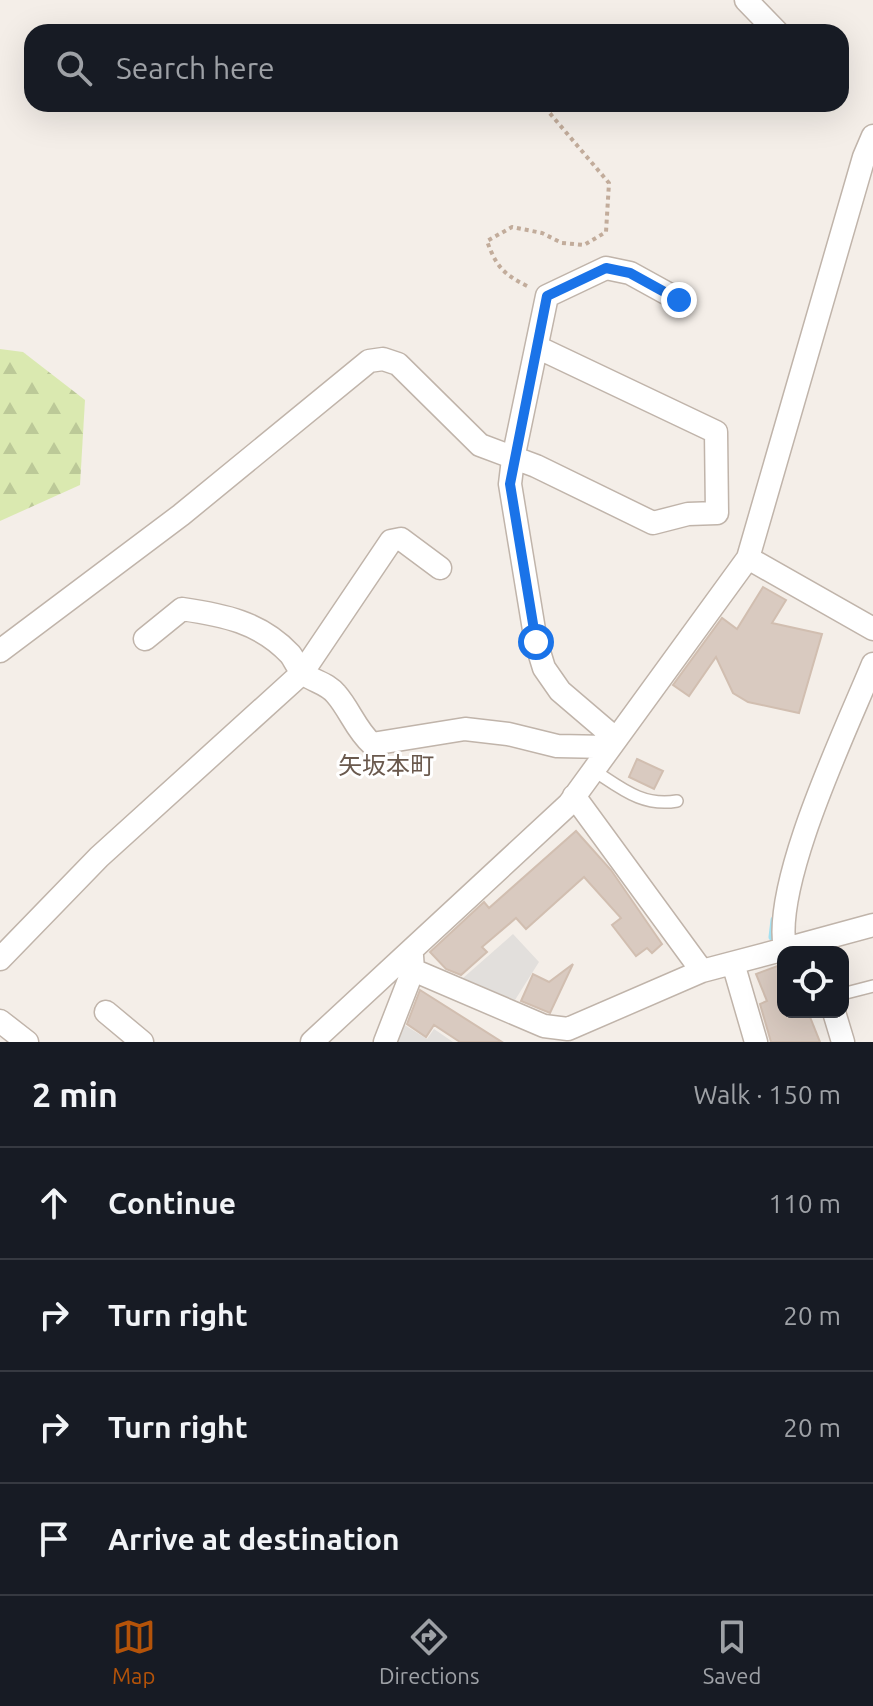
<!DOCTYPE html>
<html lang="en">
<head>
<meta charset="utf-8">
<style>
  body { margin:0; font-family:Ubuntu,"Noto Sans JP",sans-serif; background:#242831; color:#f1f3f6 }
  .controls { position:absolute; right:24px; bottom:24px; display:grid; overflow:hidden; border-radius:16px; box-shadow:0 8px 32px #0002 }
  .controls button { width:72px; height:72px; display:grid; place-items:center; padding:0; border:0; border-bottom:2px solid #363941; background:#171b24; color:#f1f3f6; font:40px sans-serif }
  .stop { position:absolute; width:24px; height:24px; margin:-18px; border:6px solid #1a73e8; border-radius:50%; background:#fff }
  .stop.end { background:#1a73e8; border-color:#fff; box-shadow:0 2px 8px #0008 }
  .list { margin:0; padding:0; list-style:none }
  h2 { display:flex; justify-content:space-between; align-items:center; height:104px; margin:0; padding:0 32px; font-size:34px }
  h2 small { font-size:26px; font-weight:400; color:#9ea1a6 }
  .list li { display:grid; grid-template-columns:52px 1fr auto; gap:24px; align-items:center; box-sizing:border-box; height:112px; padding:0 32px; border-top:2px solid #363941 }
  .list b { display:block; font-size:30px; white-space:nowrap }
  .list em { font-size:26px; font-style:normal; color:#9ea1a6 }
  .icon { flex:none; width:44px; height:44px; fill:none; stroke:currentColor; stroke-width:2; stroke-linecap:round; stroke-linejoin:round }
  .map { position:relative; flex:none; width:873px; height:1042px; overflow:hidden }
  .search { position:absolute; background:#171b24; box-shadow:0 8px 32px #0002; left:24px; right:24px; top:24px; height:88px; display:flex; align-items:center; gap:20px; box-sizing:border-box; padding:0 28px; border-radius:24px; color:#9ea1a6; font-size:30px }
  .sheet { height:552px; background:#171b24 }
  nav { display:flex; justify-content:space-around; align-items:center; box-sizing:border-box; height:112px; border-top:2px solid #363941; background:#171b24; font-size:22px; color:#9ea1a6 }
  nav a { display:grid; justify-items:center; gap:4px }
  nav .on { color:#b45309 }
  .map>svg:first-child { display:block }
  .forest { fill:url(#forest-firs) }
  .parking { fill:#e2dfdc }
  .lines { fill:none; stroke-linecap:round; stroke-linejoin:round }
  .stream { stroke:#a3e1f2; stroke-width:7 }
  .building { fill:#d9cac0; stroke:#d1beb0; stroke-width:2 }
  .service-casing { stroke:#c0b4aa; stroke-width:14 }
  .minor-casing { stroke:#c0b4aa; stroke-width:25 }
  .path { stroke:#c2ac9b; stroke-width:4; stroke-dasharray:4 4; stroke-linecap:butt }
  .service { stroke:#fff; stroke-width:11 }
  .minor { stroke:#fff; stroke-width:22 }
  .route { stroke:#1a73e8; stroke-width:10 }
  .labels { text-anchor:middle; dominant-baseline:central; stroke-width:6; stroke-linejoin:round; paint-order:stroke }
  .quarter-label { font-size:24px; fill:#6a594d; stroke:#fff }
</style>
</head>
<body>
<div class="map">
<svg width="873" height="1042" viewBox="0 0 873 1042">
  <defs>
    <pattern id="forest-firs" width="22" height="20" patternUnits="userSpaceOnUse" patternTransform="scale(2)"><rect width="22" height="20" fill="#dae9b0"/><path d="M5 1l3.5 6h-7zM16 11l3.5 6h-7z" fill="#bcc998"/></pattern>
  </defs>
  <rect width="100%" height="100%" fill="#f4eee8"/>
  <path class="forest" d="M 0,349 L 23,352 L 85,400 L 80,485 L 0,521 Z"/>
  <path class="parking" d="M 513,934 L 539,962 L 515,1000 L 463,978 Z
    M 403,1024 L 427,1039 L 434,1029 L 453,1042 L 395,1042 Z"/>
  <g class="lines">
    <path class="stream" d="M 772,937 L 774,920"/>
  </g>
  <path class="building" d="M 763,587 L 786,600 L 772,623 L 822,634 L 799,713 L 748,702 L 733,693 L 716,657 L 689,696 L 673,685 L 722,618 L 737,629 Z
    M 637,759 L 663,771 L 654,789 L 629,777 Z
    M 576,831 L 611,870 L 662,944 L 652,953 L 647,948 L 636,956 L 612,925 L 621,918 L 584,877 L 526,929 L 516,918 L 482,947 L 487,952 L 461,975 L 446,969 L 430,952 L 484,902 L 489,908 Z
    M 573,964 L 550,1013 L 521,1001 L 533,974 L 549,982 Z
    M 783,964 L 783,1012 L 808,1012 L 820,1042 L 771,1042 L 760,1004 L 767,1001 L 756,974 Z
    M 420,990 L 502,1042 L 460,1042 L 434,1025 L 426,1037 L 407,1024 Z"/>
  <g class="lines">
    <defs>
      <path id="service" d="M 593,770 C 621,788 642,807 677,801
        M 846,993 L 873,986"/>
      <path id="minor" d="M 746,0 L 777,32
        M 748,558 L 873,629
        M 145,639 L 182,609 C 223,615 260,622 290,654 C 295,660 298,670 304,674 C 315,682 327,683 336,694 C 350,710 356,730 372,744 L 465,729 L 508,734 L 557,746 L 608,747
        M 0,651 L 181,515 L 369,361 L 383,359 L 398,364 L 480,445 L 536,466 L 653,523 L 688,514 L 717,513 L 716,432 L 537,347
        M 873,664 C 846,730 772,883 785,949 L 873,925
        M 615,738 L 560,691 L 544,668 L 536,642 L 510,484 L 513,459 L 547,296 L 606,268 L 630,273 L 679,300
        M 574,796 L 702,971
        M 0,959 L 99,857 L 302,673 L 391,541 L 401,539 L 440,568
        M 733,963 L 756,1042
        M 413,970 L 544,1026 L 568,1029 L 702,971 L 785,949
        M 106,1012 L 142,1042
        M 834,1012 L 843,1042
        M 0,1021 L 27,1042
        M 312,1042 L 569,804 L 748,558 L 864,157 L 873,136
        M 385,1042 L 413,970 L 412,956"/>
    </defs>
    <use href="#service" class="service-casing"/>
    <use href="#minor" class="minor-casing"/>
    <path class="path" d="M 527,286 C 503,274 496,266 487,241 L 512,227 L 542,233 L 562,243 L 584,245 L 606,232 L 609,183 L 542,104"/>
    <use href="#service" class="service"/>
    <use href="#minor" class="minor"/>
  </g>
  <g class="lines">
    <path class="route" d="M 536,642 L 510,484 L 547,296 L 606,268 L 630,273 L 679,300"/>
  </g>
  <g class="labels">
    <g class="quarter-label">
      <text x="386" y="765">矢坂本町</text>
    </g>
  </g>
</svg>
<div class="controls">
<button><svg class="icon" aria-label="locate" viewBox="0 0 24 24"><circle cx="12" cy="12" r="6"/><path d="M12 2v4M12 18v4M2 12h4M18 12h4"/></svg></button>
</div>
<div class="stop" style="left:536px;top:642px"></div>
<div class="stop end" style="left:679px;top:300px"></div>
<div class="search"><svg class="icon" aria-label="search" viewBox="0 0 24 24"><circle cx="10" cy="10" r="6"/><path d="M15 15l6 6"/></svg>Search here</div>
</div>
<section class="sheet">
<h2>2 min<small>Walk · 150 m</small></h2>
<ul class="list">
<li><svg class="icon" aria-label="ahead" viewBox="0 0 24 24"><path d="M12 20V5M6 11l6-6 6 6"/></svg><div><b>Continue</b></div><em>110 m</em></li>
<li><svg class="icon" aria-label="right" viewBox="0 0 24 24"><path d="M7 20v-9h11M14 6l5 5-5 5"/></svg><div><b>Turn right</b></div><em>20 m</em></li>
<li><svg class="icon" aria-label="right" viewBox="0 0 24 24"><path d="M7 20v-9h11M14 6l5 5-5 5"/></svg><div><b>Turn right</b></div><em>20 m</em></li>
<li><svg class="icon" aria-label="arrive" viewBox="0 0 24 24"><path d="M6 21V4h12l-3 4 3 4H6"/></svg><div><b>Arrive at destination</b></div></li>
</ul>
</section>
<nav>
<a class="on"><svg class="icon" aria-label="map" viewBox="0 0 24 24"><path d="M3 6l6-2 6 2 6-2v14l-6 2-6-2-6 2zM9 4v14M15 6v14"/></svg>Map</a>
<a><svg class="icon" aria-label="directions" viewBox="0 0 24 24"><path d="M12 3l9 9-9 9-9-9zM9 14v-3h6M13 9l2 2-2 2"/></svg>Directions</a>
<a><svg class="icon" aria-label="saved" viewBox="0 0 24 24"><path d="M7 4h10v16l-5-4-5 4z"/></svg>Saved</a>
</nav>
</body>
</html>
